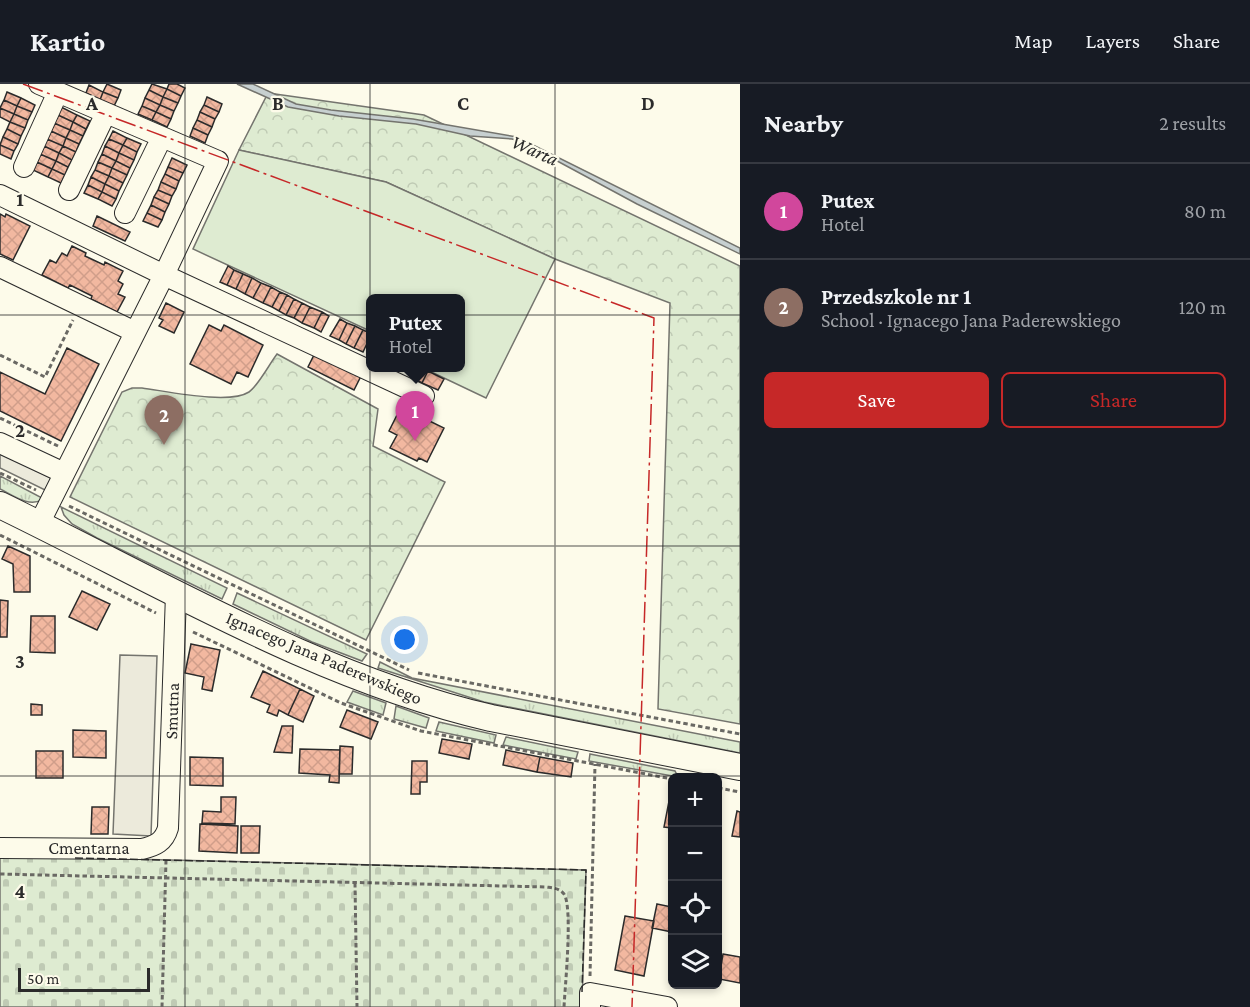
<!DOCTYPE html>
<html lang="en">
<head>
<meta charset="utf-8">
<style>
  body { margin:0; font-family:"Crimson Pro",serif; background:#242831; color:#f1f3f6 }
  .controls { position:absolute; right:18px; bottom:18px; display:grid; overflow:hidden; border-radius:9px; box-shadow:0 3px 9px #0003 }
  .controls button { width:54px; height:54px; display:grid; place-items:center; padding:0; border:0; border-bottom:2px solid #363941; background:#171b24; color:#f1f3f6; font:30px sans-serif }
  .scale { position:absolute; left:18px; bottom:15px; width:132px; box-sizing:border-box; padding-left:6px; border:3px solid #2b2b2b; border-top:0; font-size:16px; line-height:21px; white-space:nowrap; color:#2b2b2b; -webkit-text-stroke:4px #fdfbea; paint-order:stroke }
  .you { position:absolute; left:405px; top:556px; width:21px; height:21px; margin:-15px; border:4px solid #fff; border-radius:50%; background:#1a73e8; box-shadow:0 0 0 9px #1a73e833 }
  .badge { display:grid; place-items:center; width:39px; height:39px; border-radius:50%; background:#c62828; color:#fff; font-size:20px; font-weight:700 }
  .pin { position:absolute; translate:-50% -50px; filter:drop-shadow(0 2px 3px #0008) }
  .pin::after { content:''; position:absolute; top:32px; width:21px; height:18px; background:inherit; clip-path:polygon(0 0,100% 0,50% 100%) }
  .popup { position:absolute; left:366px; top:210px; width:99px; height:78px; box-sizing:border-box; display:grid; place-content:center; border-radius:9px; background:#171b24; filter:drop-shadow(0 2px 4px #0005); font-size:20px; white-space:nowrap; color:#9ea1a6 }
  .popup b { font-size:22px; color:#f1f3f6 }
  .popup::after { content:''; position:absolute; left:50%; top:100%; margin-left:-12px; border:12px solid transparent; border-top-color:#171b24 }
  .list { margin:0; padding:0; list-style:none }
  h2 { display:flex; justify-content:space-between; align-items:center; height:78px; margin:0; padding:0 24px; font-size:26px }
  h2 small { font-size:20px; font-weight:400; color:#9ea1a6 }
  .list li { display:grid; grid-template-columns:39px 1fr auto; gap:18px; align-items:center; box-sizing:border-box; height:96px; padding:0 24px; border-top:2px solid #363941 }
  .list b { display:block; font-size:22px; white-space:nowrap }
  .list p { margin:0; font-size:20px; white-space:nowrap; color:#9ea1a6 }
  .list em { font-size:20px; font-style:normal; color:#9ea1a6 }
  .actions { display:flex; gap:12px; padding:18px 24px }
  .actions a { flex:1; padding:14px 0; border:2px solid #c62828; border-radius:9px; text-align:center; font-size:21px; color:#c62828 }
  .actions .main { background:#c62828; color:#fff }
  .icon { flex:none; width:33px; height:33px; fill:none; stroke:currentColor; stroke-width:2; stroke-linecap:round; stroke-linejoin:round }
  .map { position:relative; flex:none; width:740px; height:923px; overflow:hidden }
  header { display:flex; align-items:center; gap:36px; box-sizing:border-box; height:84px; padding:0 30px; background:#171b24; border-bottom:2px solid #363941 }
  header strong { font-size:28px }
  nav { display:flex; gap:33px; margin-inline-start:auto; font-size:21px }
  main { display:flex }
  aside { flex:1; background:#171b24 }
  .map>svg:first-child { display:block }
  .grass { fill:url(#grass-tufts); stroke:#74746e; stroke-width:1.5 }
  .forest { fill:url(#forest-crowns); stroke:#74746e; stroke-width:1.5 }
  .cemetery { fill:url(#cemetery-stones); stroke:#74746e; stroke-width:1.5 }
  .garden { fill:#deebd1; stroke:#74746e; stroke-width:1.5 }
  .parking { fill:#eceadb; stroke:#74746e; stroke-width:1.5 }
  .water { fill:#c7d0d0; stroke:#74746e; stroke-width:1.5 }
  .building { fill:url(#building-cross-hatch); stroke:#2b2b2b; stroke-width:1.5 }
  .lines { fill:none; stroke-linecap:round; stroke-linejoin:round }
  .minor-casing { stroke:#2b2b2b; stroke-width:22 }
  .major-casing { stroke:#2b2b2b; stroke-width:28 }
  .path { stroke:#6a6964; stroke-width:3; stroke-dasharray:4.5 3; stroke-linecap:butt }
  .minor { stroke:#fdfbea; stroke-width:20 }
  .major { stroke:#fdfbea; stroke-width:26 }
  .fence { stroke:#2b2b2b; stroke-width:1.5; stroke-dasharray:8 3; stroke-linecap:butt }
  .power { stroke:#c62828; stroke-width:1.5; stroke-dasharray:21 4.5 3 4.5; stroke-linecap:butt }
  .grid { fill:none; stroke:#2b2b2b; stroke-width:1.5; stroke-opacity:0.55 }
  .labels { text-anchor:middle; dominant-baseline:central; stroke-width:4.5; stroke-linejoin:round; paint-order:stroke }
  .street-label { font-size:18px; fill:#2b2b2b; stroke:#fdfbea }
  .water-label { font-size:20px; font-style:italic; fill:#2b2b2b; stroke:#fdfbea }
  .grid-label { font-size:20px; text-anchor:middle; font-weight:bold; fill:#2b2b2b; stroke:#fdfbea; stroke-width:4.5; stroke-linejoin:round; paint-order:stroke }
</style>
</head>
<body>
<header>
<strong>Kartio</strong>
<nav><a>Map</a><a>Layers</a><a>Share</a></nav>
</header>
<main>
<div class="map">
<svg width="740" height="923" viewBox="0 0 740 923">
  <defs>
    <pattern id="grass-tufts" width="24" height="20" patternUnits="userSpaceOnUse" patternTransform="scale(1.5)"><rect width="24" height="20" fill="#deebd1"/><path d="M3 7l-1-3M5 7V3M7 7l1-3M15 17l-1-3M17 17v-4M19 17l1-3" fill="none" stroke="#bfcab4"/></pattern>
    <pattern id="forest-crowns" width="20" height="18" patternUnits="userSpaceOnUse" patternTransform="scale(1.5)"><rect width="20" height="18" fill="#deebd1"/><path d="M2 6a3 3 0 1 1 6 0M12 15a3 3 0 1 1 6 0" fill="none" stroke="#bfcab4"/></pattern>
    <pattern id="cemetery-stones" width="16" height="16" patternUnits="userSpaceOnUse" patternTransform="scale(1.5)"><rect width="16" height="16" fill="#deebd1"/><path d="M2 7V4a2 2 0 0 1 4 0v3zM10 15v-3a2 2 0 0 1 4 0v3z" fill="#bfcab4"/></pattern>
    <pattern id="building-cross-hatch" width="8" height="8" patternUnits="userSpaceOnUse" patternTransform="scale(1.5)"><rect width="8" height="8" fill="#f2b8a0"/><path d="M0 0l8 8M0 8l8-8" fill="none" stroke="#d09e8a"/></pattern>
  </defs>
  <rect width="100%" height="100%" fill="#fdfbea"/>
  <path class="grass" d="M 0,392 L 44,415 C 29,424 14,412 0,405 Z
    M 61,423 L 227,504 L 222,515 L 97,454 L 72,440 L 64,431 Z
    M 237,509 L 367,570 L 362,577 L 312,558 L 233,520 Z
    M 380,578 L 412,594 L 740,658 L 740,669 L 484,618 L 378,584 Z
    M 353,607 L 386,619 L 383,631 L 347,618 Z
    M 396,622 L 429,634 L 426,644 L 394,635 Z
    M 439,638 L 496,651 L 494,659 L 436,647 Z
    M 506,653 L 578,668 L 576,675 L 503,661 Z
    M 590,670 L 675,687 L 678,693 L 589,677 Z"/>
  <path class="forest" d="M 268,9 L 424,31 L 740,182 L 740,640 L 658,625 L 670,219 L 555,175 L 386,98 L 239,66 Z
    M 277,270 L 378,325 L 373,362 L 445,398 L 366,556 L 70,413 L 122,308 L 132,304 L 142,304 C 166,307 229,321 249,308 C 258,302 270,279 277,270 Z"/>
  <path class="cemetery" d="M 0,772 L 586,786 L 582,923 L 0,923 Z"/>
  <path class="garden" d="M 239,66 L 386,98 L 555,175 L 486,314 L 423,284 L 460,284 L 460,214 L 370,214 L 370,247 L 193,165 Z"/>
  <path class="parking" d="M 0,368 L 51,394 L 45,406 L 0,384 Z
    M 120,571 L 157,572 L 151,752 L 113,750 Z"/>
  <path class="water" d="M 237,0 L 253,0 L 296,20 L 331,26 L 413,35 L 517,53 L 740,164 L 740,170 L 637,120 L 522,58 L 512,55 L 470,52 L 416,40 L 339,32 L 288,23 Z"/>
  <path class="building" d="M 107,0 L 121,6 L 118,14 L 103,8 Z
    M 152,0 L 167,5 L 163,13 L 149,6 Z
    M 169,0 L 177,0 L 185,4 L 181,12 L 167,5 Z
    M 89,1 L 103,8 L 100,16 L 86,9 Z
    M 167,5 L 181,12 L 178,19 L 163,13 Z
    M 149,6 L 163,13 L 160,21 L 145,14 Z
    M 7,8 L 21,14 L 17,22 L 4,16 Z
    M 103,8 L 118,14 L 114,22 L 100,16 Z
    M 163,13 L 178,19 L 174,27 L 160,21 Z
    M 207,13 L 222,20 L 219,28 L 204,21 Z
    M 21,14 L 35,21 L 32,28 L 17,22 Z
    M 145,14 L 160,21 L 156,28 L 142,22 Z
    M 4,16 L 17,22 L 14,30 L 0,24 Z
    M 160,21 L 174,27 L 171,35 L 156,28 Z
    M 204,21 L 219,28 L 215,35 L 200,28 Z
    M 17,22 L 32,28 L 28,36 L 14,30 Z
    M 142,22 L 156,28 L 152,36 L 138,30 Z
    M 61,23 L 77,31 L 73,38 L 58,31 Z
    M 0,24 L 14,30 L 10,38 L 0,33 Z
    M 156,28 L 171,35 L 167,43 L 152,36 Z
    M 200,28 L 215,35 L 212,43 L 197,36 Z
    M 14,30 L 28,36 L 25,44 L 10,38 Z
    M 58,31 L 73,38 L 70,46 L 54,39 Z
    M 77,31 L 90,37 L 86,45 L 73,38 Z
    M 197,36 L 212,43 L 208,51 L 193,44 Z
    M 10,38 L 25,44 L 21,52 L 7,45 Z
    M 73,38 L 86,45 L 83,52 L 70,46 Z
    M 54,39 L 70,46 L 66,54 L 51,47 Z
    M 193,44 L 208,51 L 205,59 L 190,52 Z
    M 7,45 L 21,52 L 18,60 L 3,53 Z
    M 70,46 L 83,52 L 79,60 L 66,54 Z
    M 51,47 L 66,54 L 63,62 L 47,55 Z
    M 113,47 L 127,54 L 123,61 L 109,55 Z
    M 3,53 L 18,60 L 14,67 L 0,61 Z
    M 66,54 L 79,60 L 76,68 L 63,62 Z
    M 127,54 L 141,60 L 137,68 L 123,61 Z
    M 47,55 L 63,62 L 59,69 L 44,62 Z
    M 109,55 L 123,61 L 119,69 L 105,62 Z
    M 0,61 L 14,67 L 11,75 L 0,70 Z
    M 123,61 L 137,68 L 134,76 L 119,69 Z
    M 44,62 L 59,69 L 56,77 L 40,70 Z
    M 63,62 L 76,68 L 72,76 L 59,69 Z
    M 105,62 L 119,69 L 116,77 L 102,70 Z
    M 59,69 L 72,76 L 68,83 L 56,77 Z
    M 119,69 L 134,76 L 130,84 L 116,77 Z
    M 40,70 L 56,77 L 52,85 L 37,78 Z
    M 102,70 L 116,77 L 112,84 L 98,78 Z
    M 172,74 L 187,81 L 183,89 L 168,83 Z
    M 56,77 L 68,83 L 65,91 L 52,85 Z
    M 116,77 L 130,84 L 127,91 L 112,84 Z
    M 37,78 L 52,85 L 48,93 L 33,86 Z
    M 98,78 L 112,84 L 109,92 L 95,86 Z
    M 168,83 L 183,89 L 179,97 L 165,90 Z
    M 112,84 L 127,91 L 123,99 L 109,92 Z
    M 52,85 L 65,91 L 61,99 L 48,93 Z
    M 95,86 L 109,92 L 105,100 L 91,93 Z
    M 165,90 L 179,97 L 176,105 L 161,98 Z
    M 109,92 L 123,99 L 119,107 L 105,100 Z
    M 91,93 L 105,100 L 102,108 L 88,101 Z
    M 161,98 L 176,105 L 172,112 L 158,106 Z
    M 105,100 L 119,107 L 116,115 L 102,108 Z
    M 88,101 L 102,108 L 98,115 L 84,109 Z
    M 158,106 L 172,112 L 169,120 L 154,113 Z
    M 102,108 L 116,115 L 112,122 L 98,115 Z
    M 154,113 L 169,120 L 165,128 L 151,121 Z
    M 151,121 L 165,128 L 162,136 L 147,129 Z
    M 147,129 L 162,136 L 158,143 L 143,137 Z
    M 0,130 L 5,133 L 6,130 L 30,142 L 13,176 L 0,170 Z
    M 97,132 L 130,148 L 125,157 L 93,142 Z
    M 72,162 L 86,169 L 85,172 L 104,181 L 105,178 L 123,187 L 118,197 L 123,200 L 118,210 L 125,213 L 117,228 L 91,215 L 92,212 L 70,201 L 68,204 L 42,191 L 50,176 L 56,179 L 62,169 L 67,172 Z
    M 228,182 L 234,186 L 227,201 L 220,198 Z
    M 234,186 L 243,190 L 236,205 L 227,201 Z
    M 243,190 L 252,194 L 245,210 L 236,205 Z
    M 252,194 L 261,199 L 253,214 L 245,210 Z
    M 261,199 L 271,203 L 263,219 L 253,214 Z
    M 271,203 L 280,208 L 272,223 L 263,219 Z
    M 280,208 L 287,211 L 279,227 L 272,223 Z
    M 287,211 L 294,215 L 286,231 L 279,227 Z
    M 294,215 L 302,219 L 294,234 L 286,231 Z
    M 166,219 L 184,228 L 174,249 L 159,242 L 163,236 L 159,234 Z
    M 302,219 L 310,223 L 302,239 L 294,234 Z
    M 310,223 L 322,228 L 314,244 L 302,239 Z
    M 322,228 L 329,232 L 321,248 L 314,244 Z
    M 340,235 L 347,239 L 339,256 L 330,252 Z
    M 347,239 L 355,242 L 346,260 L 339,256 Z
    M 209,241 L 221,247 L 224,241 L 263,261 L 248,293 L 237,288 L 231,300 L 190,280 Z
    M 355,242 L 363,246 L 354,264 L 346,260 Z
    M 363,246 L 370,249 L 370,253 L 363,268 L 354,264 Z
    M 67,264 L 99,280 L 61,357 L 0,327 L 0,288 L 45,310 Z
    M 315,269 L 361,292 L 354,306 L 308,283 Z
    M 421,284 L 428,287 L 422,299 L 415,295 Z
    M 428,287 L 444,295 L 438,306 L 422,299 Z
    M 409,327 L 444,344 L 427,378 L 419,374 L 417,377 L 390,364 L 397,351 L 389,347 L 397,331 L 405,336 Z
    M 8,462 L 30,472 L 30,508 L 14,508 L 13,480 L 2,475 Z
    M 82,507 L 110,520 L 97,546 L 69,533 Z
    M 0,516 L 8,517 L 7,553 L 0,553 Z
    M 31,532 L 55,532 L 55,569 L 30,568 Z
    M 191,560 L 220,566 L 212,607 L 202,605 L 204,593 L 185,589 Z
    M 263,587 L 300,605 L 288,631 L 279,626 L 277,632 L 267,628 L 270,621 L 251,613 Z
    M 300,605 L 314,612 L 303,638 L 288,631 Z
    M 31,620 L 42,621 L 42,631 L 31,631 Z
    M 347,626 L 378,638 L 371,655 L 340,643 Z
    M 282,642 L 293,642 L 292,669 L 274,668 Z
    M 73,646 L 106,647 L 106,674 L 73,673 Z
    M 442,655 L 472,660 L 469,675 L 439,669 Z
    M 340,662 L 353,663 L 352,690 L 339,690 Z
    M 300,665 L 340,666 L 339,699 L 329,698 L 330,691 L 299,689 Z
    M 506,666 L 540,673 L 537,688 L 503,681 Z
    M 36,667 L 63,667 L 63,694 L 36,694 Z
    M 190,673 L 223,674 L 223,702 L 190,701 Z
    M 540,673 L 573,679 L 571,693 L 537,688 Z
    M 412,677 L 427,677 L 427,698 L 420,698 L 420,710 L 411,710 Z
    M 670,712 L 672,712 L 672,744 L 664,743 Z
    M 221,713 L 236,713 L 235,740 L 202,739 L 203,727 L 221,728 Z
    M 92,723 L 109,723 L 108,750 L 91,750 Z
    M 737,727 L 740,728 L 740,753 L 732,752 Z
    M 200,740 L 238,742 L 237,769 L 199,767 Z
    M 241,742 L 260,742 L 259,769 L 241,769 Z
    M 657,820 L 672,823 L 672,848 L 652,844 Z
    M 625,832 L 654,837 L 644,892 L 615,886 Z
    M 723,870 L 740,873 L 740,899 L 719,895 Z"/>
  <g class="lines">
    <defs>
      <path id="minor" d="M 24,83 L 58,8
        M 69,106 L 106,29
        M 0,111 L 164,191 L 424,312
        M 125,129 L 162,53
        M 0,183 L 135,248
        M 0,359 L 64,389
        M 39,440 L 164,191 L 218,77 L 39,0
        M 0,764 L 142,765 C 155,762 164,758 168,744 L 176,510
        M 590,923 L 590,909 L 667,923"/>
      <path id="major" d="M 0,421 C 159,498 318,594 491,634 L 740,683"/>
    </defs>
    <use href="#minor" class="minor-casing"/>
    <use href="#major" class="major-casing"/>
    <path class="path" d="M 0,271 L 45,293 L 73,236
      M 0,334 L 58,362
      M 0,389 L 36,406
      M 69,422 L 409,586
      M 0,451 L 156,529
      M 193,548 L 341,619 L 421,647 L 672,695
      M 418,589 L 740,650
      M 718,704 L 740,708
      M 0,790 L 546,803 C 553,804 559,804 564,810 C 573,823 565,903 564,923
      M 355,799 L 357,923
      M 590,892 L 595,680
      M 162,923 L 166,776"/>
    <use href="#minor" class="minor"/>
    <use href="#major" class="major"/>
    <path class="fence" d="M 75,774 L 586,786 L 582,908"/>
    <path class="power" d="M 23,0 L 654,234 L 632,923"/>
  </g>
  <path class="grid" d="M 185,0 L 185,923M 370,0 L 370,923M 555,0 L 555,923M 0,231 L 740,231M 0,462 L 740,462M 0,692 L 740,692"/>
  <g class="labels">
    <g class="street-label">
      <text transform="translate(324 574) rotate(23)">Ignacego Jana Paderewskiego</text>
      <text transform="translate(172 627) rotate(-88)">Smutna</text>
      <text x="89" y="764">Cmentarna</text>
    </g>
    <g class="water-label">
      <text transform="translate(535 66) rotate(24)">Warta</text>
    </g>
  </g>
  <g class="grid-label">
    <text x="92" y="26">A</text>
    <text x="278" y="26">B</text>
    <text x="463" y="26">C</text>
    <text x="648" y="26">D</text>
    <text x="20" y="122">1</text>
    <text x="20" y="353">2</text>
    <text x="20" y="584">3</text>
    <text x="20" y="814">4</text>
  </g>
</svg>
<div class="controls">
<button>+</button>
<button>−</button>
<button><svg class="icon" aria-label="locate" viewBox="0 0 24 24"><circle cx="12" cy="12" r="6"/><path d="M12 2v4M12 18v4M2 12h4M18 12h4"/></svg></button>
<button><svg class="icon" aria-label="layers" viewBox="0 0 24 24"><path d="M12 4l9 5-9 5-9-5zM3 14l9 5 9-5"/></svg></button>
</div>
<div class="scale">50 m</div>
<div class="you"></div>
<div class="pin badge" style="left:415px;top:357px;background:#d1479c">1</div>
<div class="popup"><b>Putex</b>Hotel</div>
<div class="pin badge" style="left:164px;top:361px;background:#8d6e63">2</div>
</div>
<aside>
<h2>Nearby<small>2 results</small></h2>
<ul class="list">
<li><span class="badge" style="background:#d1479c">1</span><div><b>Putex</b><p>Hotel</p></div><em>80 m</em></li>
<li><span class="badge" style="background:#8d6e63">2</span><div><b>Przedszkole nr 1</b><p>School · Ignacego Jana Paderewskiego</p></div><em>120 m</em></li>
</ul>
<div class="actions"><a class="main">Save</a><a>Share</a></div>
</aside>
</main>
</body>
</html>
